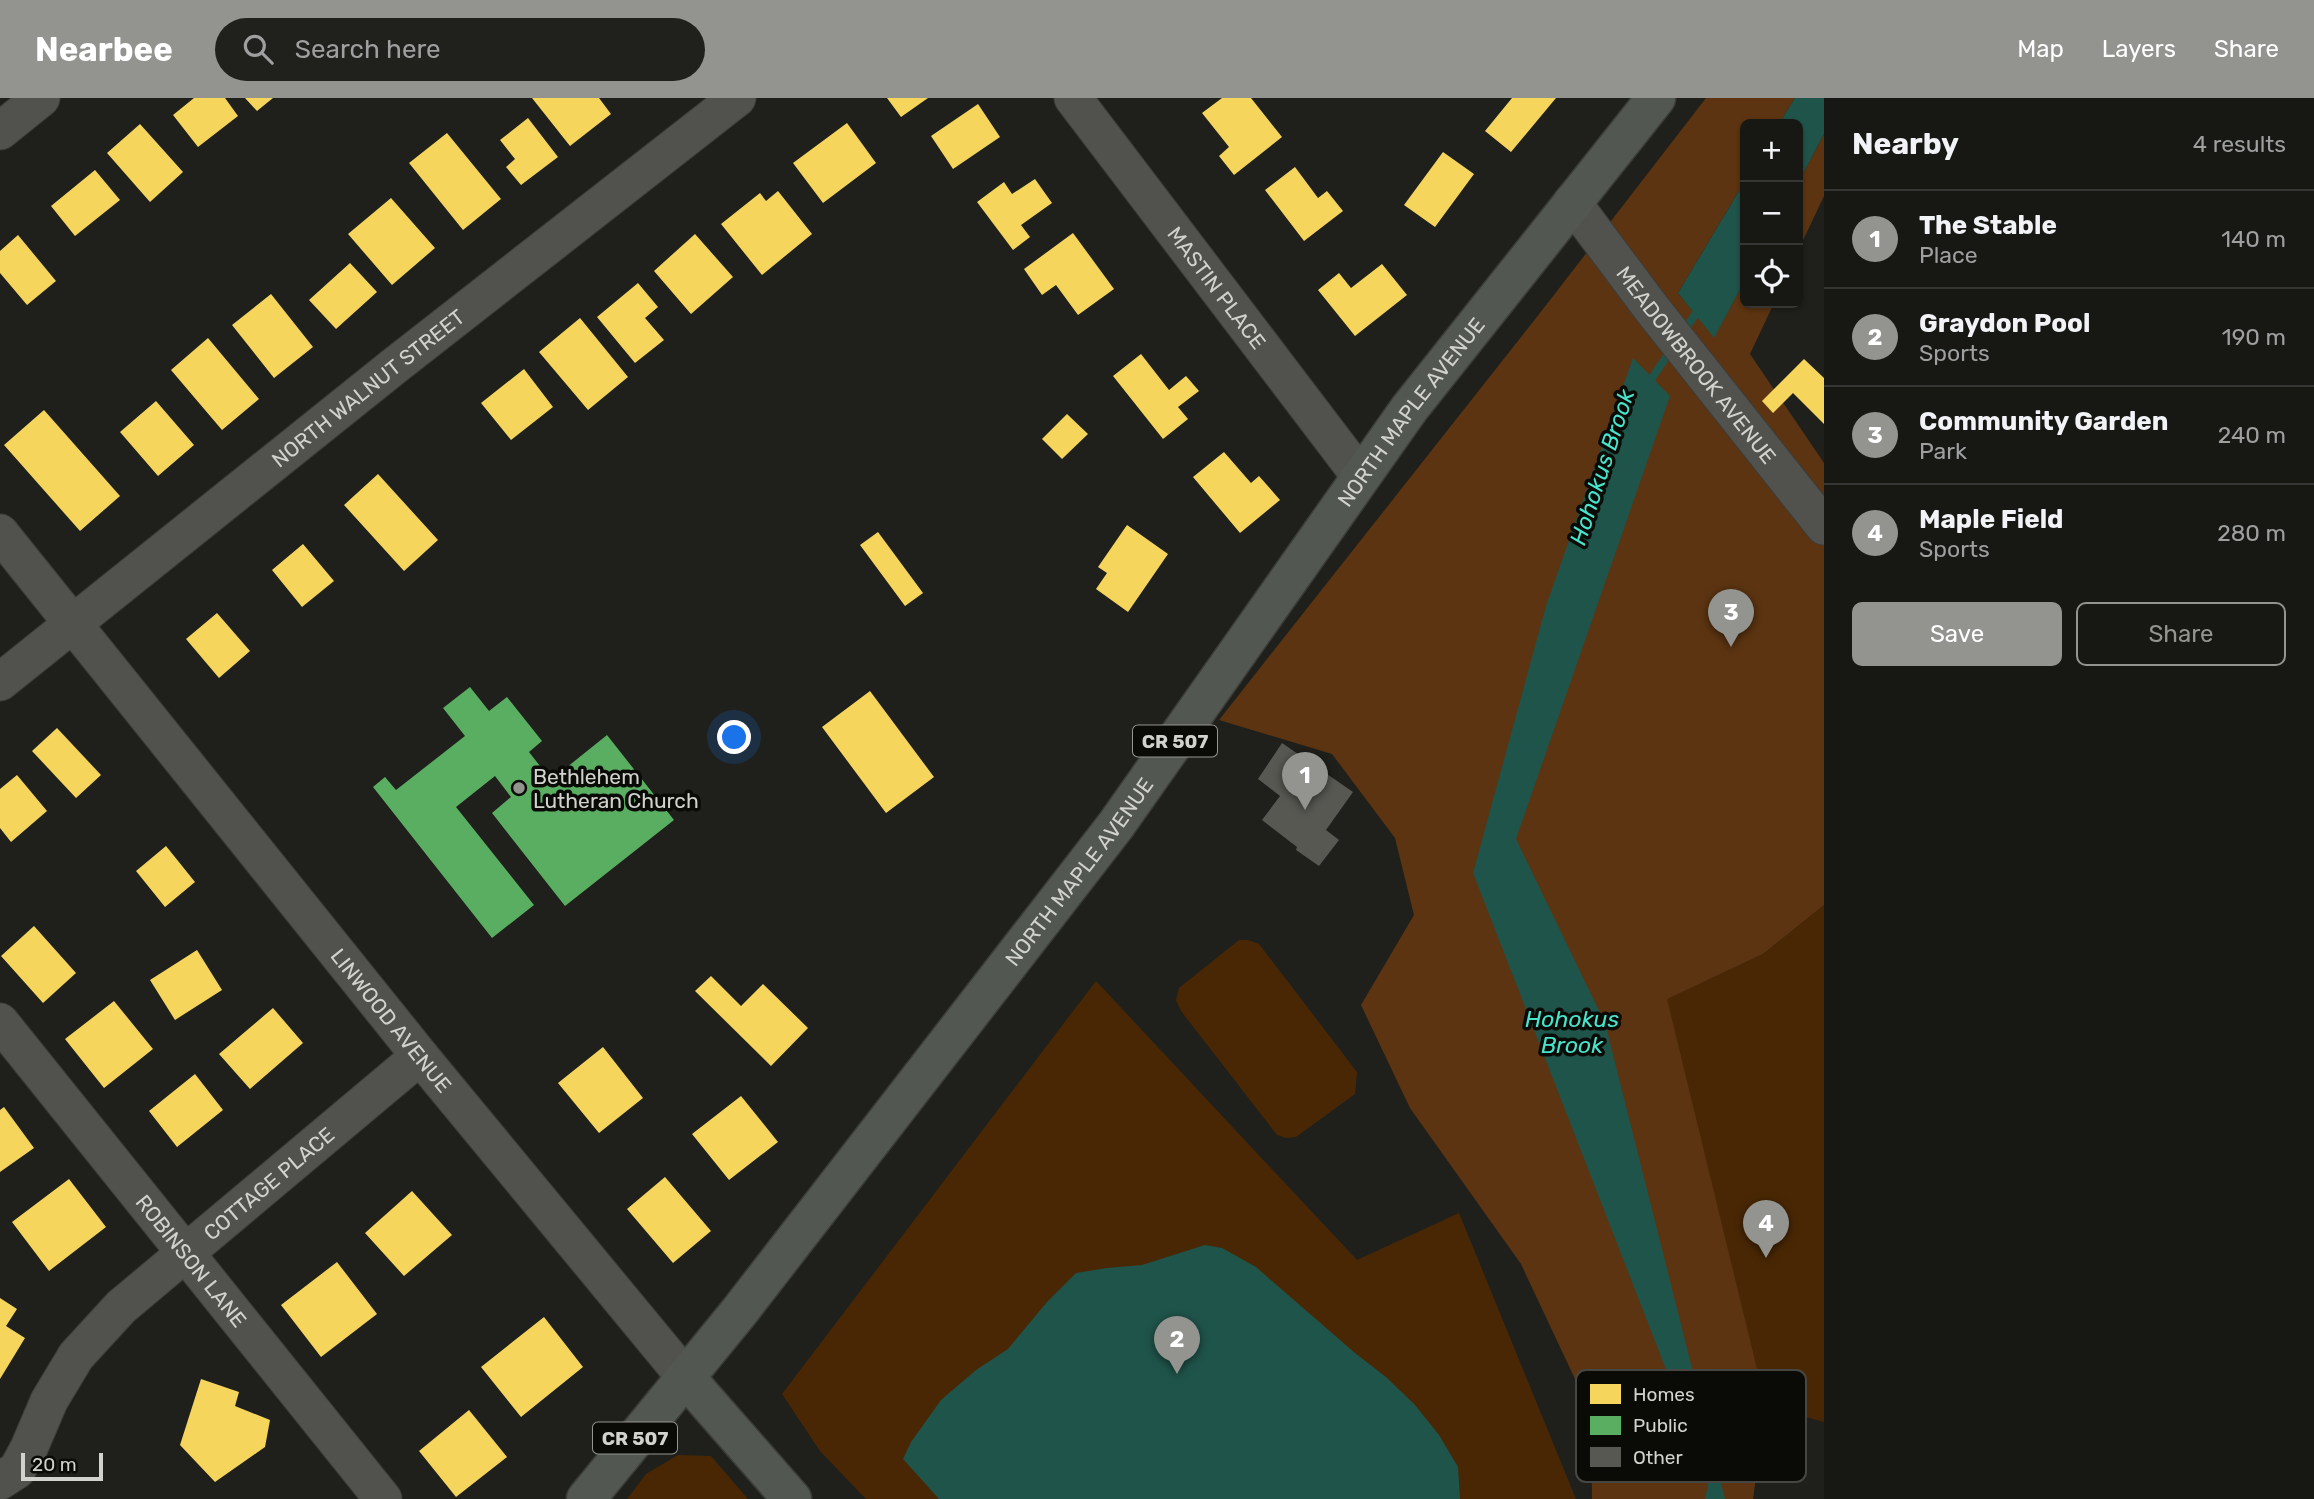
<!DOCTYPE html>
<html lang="en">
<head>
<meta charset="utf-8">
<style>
  body { margin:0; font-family:Rubik,sans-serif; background:#20211d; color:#f1f3f6 }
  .controls { position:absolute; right:21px; top:21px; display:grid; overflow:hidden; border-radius:10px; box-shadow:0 2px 5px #0004 }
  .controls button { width:63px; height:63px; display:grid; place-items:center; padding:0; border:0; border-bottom:2px solid #363734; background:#171814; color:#f1f3f6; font:35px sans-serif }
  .scale { position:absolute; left:21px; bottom:18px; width:82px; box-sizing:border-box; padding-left:7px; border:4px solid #d1d2cd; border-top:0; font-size:19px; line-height:24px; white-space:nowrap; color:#d1d2cd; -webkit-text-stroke:5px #0a0b07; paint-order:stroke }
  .you { position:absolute; left:735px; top:640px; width:24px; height:24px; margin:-18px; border:5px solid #fff; border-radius:50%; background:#1a73e8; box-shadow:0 0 0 10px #1a73e833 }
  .badge { display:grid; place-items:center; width:46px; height:46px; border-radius:50%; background:#93948f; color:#fff; font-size:23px; font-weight:700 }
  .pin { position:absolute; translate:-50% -58px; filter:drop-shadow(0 2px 4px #0008) }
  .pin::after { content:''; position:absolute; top:37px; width:24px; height:21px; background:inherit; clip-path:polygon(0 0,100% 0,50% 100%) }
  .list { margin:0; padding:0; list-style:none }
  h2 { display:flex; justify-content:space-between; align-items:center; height:91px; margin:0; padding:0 28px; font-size:30px }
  h2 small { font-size:23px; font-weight:400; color:#9ea0a0 }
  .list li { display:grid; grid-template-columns:46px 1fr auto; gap:21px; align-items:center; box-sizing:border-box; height:98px; padding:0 28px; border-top:2px solid #363734 }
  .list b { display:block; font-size:26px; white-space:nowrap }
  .list p { margin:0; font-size:23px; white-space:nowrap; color:#9ea0a0 }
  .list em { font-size:23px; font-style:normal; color:#9ea0a0 }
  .actions { display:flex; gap:14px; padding:21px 28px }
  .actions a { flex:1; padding:16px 0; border:2px solid #93948f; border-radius:10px; text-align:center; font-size:24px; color:#93948f }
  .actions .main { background:#93948f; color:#fff }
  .icon { flex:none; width:38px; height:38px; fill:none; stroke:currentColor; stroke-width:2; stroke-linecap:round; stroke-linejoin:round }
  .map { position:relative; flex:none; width:1824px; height:1401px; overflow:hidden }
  header { display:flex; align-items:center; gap:42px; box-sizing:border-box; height:98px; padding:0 35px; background:#93948f; color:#fff }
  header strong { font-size:33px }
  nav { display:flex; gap:38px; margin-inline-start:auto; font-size:24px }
  .search { width:490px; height:63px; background:#20211d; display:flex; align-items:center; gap:18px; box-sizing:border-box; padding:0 24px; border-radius:38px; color:#9ea0a0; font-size:26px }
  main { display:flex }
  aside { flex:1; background:#171814 }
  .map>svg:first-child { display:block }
  .green { fill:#492705 }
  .forest { fill:#5c3411 }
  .water { fill:#1f544a }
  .homes { fill:#f6d55c }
  .public { fill:#5aae61 }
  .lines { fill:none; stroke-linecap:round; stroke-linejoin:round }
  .stream { stroke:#1f544a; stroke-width:8 }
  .building { fill:#585853 }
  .minor-casing { stroke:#3c3d3a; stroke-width:39 }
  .major-casing { stroke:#3c3d3a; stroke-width:41 }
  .minor { stroke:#51524e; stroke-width:37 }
  .major { stroke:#525851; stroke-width:38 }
  .poi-dot { fill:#93948f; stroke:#0a0b07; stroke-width:2.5 }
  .labels { text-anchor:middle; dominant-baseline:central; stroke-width:7; stroke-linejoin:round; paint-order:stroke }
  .shield { fill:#0a0b07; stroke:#959692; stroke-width:2 }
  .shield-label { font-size:19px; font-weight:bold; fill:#d1d2cd }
  .street-label { font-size:21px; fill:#d1d2cd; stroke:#0a0b07 }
  .poi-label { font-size:21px; fill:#d1d2cd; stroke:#0a0b07; text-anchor:start }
  .water-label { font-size:23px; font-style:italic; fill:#47e5cc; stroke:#0a0b07 }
  .key { fill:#0a0b07; stroke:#464742; stroke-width:2 }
  .key-label { font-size:19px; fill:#d1d2cd }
</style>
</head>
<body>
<header>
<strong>Nearbee</strong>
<div class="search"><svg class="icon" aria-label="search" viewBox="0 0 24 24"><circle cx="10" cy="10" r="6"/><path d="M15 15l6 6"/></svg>Search here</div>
<nav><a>Map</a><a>Layers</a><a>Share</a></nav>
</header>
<main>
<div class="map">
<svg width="1824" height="1401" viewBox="0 0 1824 1401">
  <rect width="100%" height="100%" fill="#1f201b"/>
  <path class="green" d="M 1824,807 L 1824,1324 L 1766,1308 L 1662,1045 L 1666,901 L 1763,856 Z
    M 1239,842 L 1248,842 L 1259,846 L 1357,974 L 1355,996 L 1296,1039 L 1286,1040 L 1277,1037 L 1181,913 L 1176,902 L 1179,890 Z
    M 1096,883 L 1357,1162 L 1459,1115 L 1576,1401 L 866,1401 L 820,1353 L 782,1296 Z
    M 678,1357 L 711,1358 L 748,1401 L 627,1401 L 646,1376 Z"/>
  <path class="forest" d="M 1706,0 L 1795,0 L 1779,26 L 1745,26 L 1745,83 L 1678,195 L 1714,239 L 1745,182 L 1745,205 L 1774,205 L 1750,256 L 1824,365 L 1824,807 L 1763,856 L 1667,901 L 1766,1308 L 1753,1401 L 1592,1401 L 1591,1315 L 1521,1166 L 1410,1010 L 1361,907 L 1414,817 L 1395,740 L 1332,656 L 1219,622 L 1540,215 Z
    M 1824,36 L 1824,98 L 1798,153 L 1798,85 Z"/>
  <path class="water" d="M 1795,0 L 1824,0 L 1824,36 L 1798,85 L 1798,26 L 1779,26 Z
    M 1745,83 L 1745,182 L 1714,240 L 1678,195 Z
    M 1633,260 L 1670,298 L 1516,741 L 1605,925 L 1725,1401 L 1705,1401 L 1709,1382 L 1473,775 L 1546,508 Z
    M 1205,1147 L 1222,1150 L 1256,1169 L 1355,1255 L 1386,1279 L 1415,1307 L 1439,1337 L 1458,1369 L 1460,1401 L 939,1401 L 903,1361 L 911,1344 L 941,1302 L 976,1272 L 1008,1251 L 1047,1204 L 1076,1175 L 1107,1170 L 1142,1167 Z"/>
  <path class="homes" d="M 194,0 L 225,0 L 238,18 L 198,49 L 173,17 Z
    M 245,0 L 273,0 L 257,13 Z
    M 532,0 L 599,0 L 611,16 L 570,48 Z
    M 887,0 L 928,0 L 901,19 Z
    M 1222,0 L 1251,0 L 1282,39 L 1234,77 L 1219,58 L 1229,49 L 1202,15 Z
    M 1512,0 L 1556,0 L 1511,54 L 1485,33 Z
    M 978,6 L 1000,39 L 953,71 L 931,38 Z
    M 528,20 L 558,59 L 521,87 L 506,69 L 515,61 L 500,42 Z
    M 847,25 L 876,65 L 823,105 L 793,65 Z
    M 140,26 L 183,74 L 150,104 L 107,55 Z
    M 447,35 L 501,101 L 463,132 L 409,65 Z
    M 1443,54 L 1474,76 L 1435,129 L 1404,107 Z
    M 1295,69 L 1318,100 L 1327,93 L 1343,113 L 1304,143 L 1265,92 Z
    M 95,72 L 120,102 L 75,138 L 51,108 Z
    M 1035,81 L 1052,105 L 1021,127 L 1030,139 L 1013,152 L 977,104 L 1004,84 L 1012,96 Z
    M 778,93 L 812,136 L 762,177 L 721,126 L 760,95 L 766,103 Z
    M 391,100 L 435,150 L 392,187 L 348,136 Z
    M 1073,135 L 1114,191 L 1078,217 L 1056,187 L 1042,197 L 1024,171 Z
    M 695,136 L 733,179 L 691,216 L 654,173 Z
    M 18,137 L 56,183 L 27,207 L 0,175 L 0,153 Z
    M 350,165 L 377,194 L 336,231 L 309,202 Z
    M 1382,166 L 1407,197 L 1355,238 L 1318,192 L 1339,175 L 1351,190 Z
    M 638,185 L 658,209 L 645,220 L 664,242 L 635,265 L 597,219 Z
    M 271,196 L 313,249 L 274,280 L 232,227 Z
    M 580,220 L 628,279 L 588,312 L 539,254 Z
    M 208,240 L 259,301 L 222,332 L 171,272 Z
    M 1141,256 L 1169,292 L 1186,278 L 1199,293 L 1178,309 L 1188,321 L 1163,341 L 1113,278 Z
    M 1804,261 L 1824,280 L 1824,326 L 1793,295 L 1773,315 L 1762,303 Z
    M 524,271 L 553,309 L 511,342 L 481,305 Z
    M 156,303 L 194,347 L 158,378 L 120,334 Z
    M 44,312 L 120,398 L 80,433 L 4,347 Z
    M 1067,316 L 1088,336 L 1062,361 L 1042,341 Z
    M 1224,354 L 1251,385 L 1259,378 L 1280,402 L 1240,435 L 1193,379 Z
    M 378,376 L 438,442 L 404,473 L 344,407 Z
    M 1127,427 L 1168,456 L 1128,514 L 1096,491 L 1107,475 L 1098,469 Z
    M 878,434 L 923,495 L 905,508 L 860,447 Z
    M 303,446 L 334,483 L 302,509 L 272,472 Z
    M 217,515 L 250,553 L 219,580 L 186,541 Z
    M 870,593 L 934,679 L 886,715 L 822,629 Z
    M 57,630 L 101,677 L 76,700 L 32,653 Z
    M 17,677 L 47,713 L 11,744 L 0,730 L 0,691 Z
    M 166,748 L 195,784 L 165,809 L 136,773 Z
    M 34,828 L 76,875 L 43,905 L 1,858 Z
    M 197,852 L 222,892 L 175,922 L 150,882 Z
    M 711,878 L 741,908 L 763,886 L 808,930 L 771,968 L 695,893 Z
    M 114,903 L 153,951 L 104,990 L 65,941 Z
    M 273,910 L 303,945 L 250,991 L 219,956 Z
    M 603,949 L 643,1000 L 599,1035 L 558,985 Z
    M 195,976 L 223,1012 L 177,1049 L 149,1013 Z
    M 741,998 L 778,1044 L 729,1082 L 692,1036 Z
    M 4,1009 L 34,1050 L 0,1074 L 0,1012 Z
    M 665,1079 L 711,1133 L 673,1165 L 627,1111 Z
    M 69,1081 L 106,1129 L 49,1173 L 12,1124 Z
    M 412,1093 L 452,1137 L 404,1178 L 365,1135 Z
    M 337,1164 L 377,1216 L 321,1259 L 281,1207 Z
    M 0,1200 L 17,1211 L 6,1228 L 25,1240 L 0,1281 Z
    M 544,1219 L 583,1269 L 521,1319 L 481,1269 Z
    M 201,1281 L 239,1294 L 235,1308 L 270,1322 L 265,1349 L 215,1384 L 180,1347 Z
    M 469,1312 L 507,1359 L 456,1399 L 419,1353 Z"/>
  <path class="public" d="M 470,589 L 489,613 L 507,599 L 542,643 L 529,654 L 551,682 L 607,637 L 674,722 L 565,808 L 492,715 L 511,699 L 495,678 L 456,709 L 534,807 L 492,840 L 373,689 L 385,679 L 396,692 L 465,638 L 443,610 Z"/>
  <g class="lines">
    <path class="stream" d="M 1682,236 L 1700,209
      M 1648,289 L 1652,280 L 1671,252"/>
  </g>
  <path class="building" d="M 1282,645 L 1353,694 L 1326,732 L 1339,742 L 1319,768 L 1296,752 L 1297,749 L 1262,722 L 1280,698 L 1258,681 Z"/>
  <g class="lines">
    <defs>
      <g id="minor">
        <path id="s1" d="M 1073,0 L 1361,379"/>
        <path d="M 0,33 L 41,0"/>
        <path id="s2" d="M 1572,104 L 1652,211 L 1824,428"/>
        <path id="s3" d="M 0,435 L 420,958 L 686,1280"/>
        <path id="s4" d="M 0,584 L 393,269 L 737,0"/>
        <path id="s5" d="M 0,924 L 383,1401"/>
        <path id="s6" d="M 0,1383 L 17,1372 L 29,1350 L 49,1303 L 76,1258 L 121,1209 L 420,958"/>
      </g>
      <g id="major">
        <path d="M 686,1280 L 792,1401"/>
        <path id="s7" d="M 586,1401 L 739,1214 L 1116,727 L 1409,311 L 1656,0"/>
      </g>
    </defs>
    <use href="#minor" class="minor-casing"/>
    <use href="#major" class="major-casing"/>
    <use href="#minor" class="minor"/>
    <use href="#major" class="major"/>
  </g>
  <circle class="poi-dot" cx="519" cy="690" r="7"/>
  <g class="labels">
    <g class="shield">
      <rect x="1133" y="627.5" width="84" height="31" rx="5"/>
      <rect x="593" y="1324.5" width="84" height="31" rx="5"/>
    </g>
    <g class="shield-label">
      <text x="1175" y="643">CR 507</text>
      <text x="635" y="1340">CR 507</text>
    </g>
    <g class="street-label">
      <text stroke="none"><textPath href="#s1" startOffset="238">MASTIN PLACE</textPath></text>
      <text stroke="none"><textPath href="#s2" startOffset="205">MEADOWBROOK AVENUE</textPath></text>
      <text stroke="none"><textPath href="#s4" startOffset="471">NORTH WALNUT STREET</textPath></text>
      <text stroke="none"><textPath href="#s7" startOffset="1365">NORTH MAPLE AVENUE</textPath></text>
      <text stroke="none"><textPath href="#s7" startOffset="798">NORTH MAPLE AVENUE</textPath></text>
      <text stroke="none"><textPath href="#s3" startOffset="625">LINWOOD AVENUE</textPath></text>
      <text stroke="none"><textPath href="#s6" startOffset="408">COTTAGE PLACE</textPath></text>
      <text stroke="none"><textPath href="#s5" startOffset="306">ROBINSON LANE</textPath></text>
    </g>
    <g class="poi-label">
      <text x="533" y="678">Bethlehem<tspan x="533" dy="24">Lutheran Church</tspan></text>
    </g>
    <g class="water-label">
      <text transform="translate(1602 369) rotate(-72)">Hohokus Brook</text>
      <text x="1572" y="921">Hohokus<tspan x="1572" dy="26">Brook</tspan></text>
    </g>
  </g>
  <rect x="1576" y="1272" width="230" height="112" rx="10" class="key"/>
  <rect x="1590" y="1286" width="31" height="20" fill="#f6d55c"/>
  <rect x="1590" y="1318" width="31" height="19" fill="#5aae61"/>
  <rect x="1590" y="1349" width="31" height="20" fill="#585853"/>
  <g class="key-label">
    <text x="1633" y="1303">Homes</text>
    <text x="1633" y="1334">Public</text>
    <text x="1633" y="1366">Other</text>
  </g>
</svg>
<div class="controls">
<button>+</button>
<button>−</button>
<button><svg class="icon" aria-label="locate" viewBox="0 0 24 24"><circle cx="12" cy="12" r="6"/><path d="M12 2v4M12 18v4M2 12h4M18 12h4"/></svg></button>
</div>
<div class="scale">20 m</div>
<div class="you"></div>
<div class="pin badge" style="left:1305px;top:712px">1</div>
<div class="pin badge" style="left:1177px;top:1276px">2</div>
<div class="pin badge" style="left:1731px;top:549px">3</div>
<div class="pin badge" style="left:1766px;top:1160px">4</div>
</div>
<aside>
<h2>Nearby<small>4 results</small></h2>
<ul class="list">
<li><span class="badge">1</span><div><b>The Stable</b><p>Place</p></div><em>140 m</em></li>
<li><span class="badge">2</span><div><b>Graydon Pool</b><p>Sports</p></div><em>190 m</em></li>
<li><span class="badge">3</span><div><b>Community Garden</b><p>Park</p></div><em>240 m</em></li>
<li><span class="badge">4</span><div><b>Maple Field</b><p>Sports</p></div><em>280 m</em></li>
</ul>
<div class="actions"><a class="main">Save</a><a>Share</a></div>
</aside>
</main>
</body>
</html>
